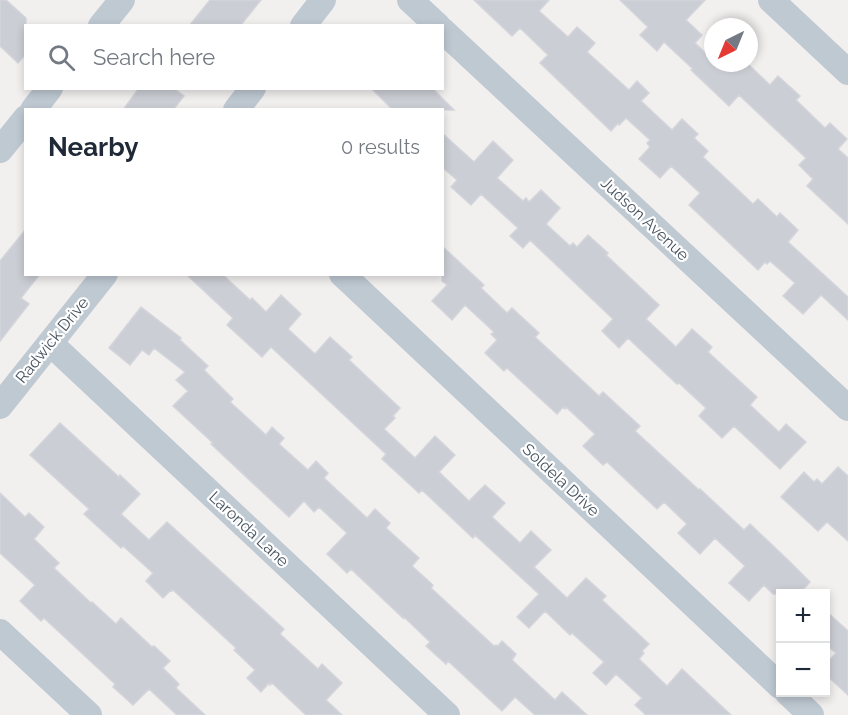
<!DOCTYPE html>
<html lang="en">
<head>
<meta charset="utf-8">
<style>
  body { margin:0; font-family:Raleway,sans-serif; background:#f2f2f3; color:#1f2937 }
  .controls { position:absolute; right:18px; bottom:18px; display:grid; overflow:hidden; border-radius:0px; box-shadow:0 3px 9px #0003 }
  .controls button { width:54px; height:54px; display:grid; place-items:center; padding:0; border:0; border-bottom:2px solid #e0e1e3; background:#fff; color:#1f2937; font:30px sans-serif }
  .compass { position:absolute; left:704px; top:18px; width:54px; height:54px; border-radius:50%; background:#fff; box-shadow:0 3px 9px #0003; rotate:223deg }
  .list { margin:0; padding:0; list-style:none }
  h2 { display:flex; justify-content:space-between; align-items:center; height:78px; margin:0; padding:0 24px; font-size:26px }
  h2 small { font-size:20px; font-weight:400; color:#747a83 }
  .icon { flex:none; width:33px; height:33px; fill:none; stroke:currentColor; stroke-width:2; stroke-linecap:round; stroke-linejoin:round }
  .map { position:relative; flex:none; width:848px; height:715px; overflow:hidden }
  .search { position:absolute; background:#fff; box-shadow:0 3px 9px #0003; left:24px; top:24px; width:420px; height:66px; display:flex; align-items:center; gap:15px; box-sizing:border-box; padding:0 21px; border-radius:0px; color:#747a83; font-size:22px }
  .panel { position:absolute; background:#fff; box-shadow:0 3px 9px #0003; left:24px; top:108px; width:420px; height:168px; border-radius:0px }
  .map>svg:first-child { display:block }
  .building { fill:#cbced4; stroke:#d3d5db; stroke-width:1.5 }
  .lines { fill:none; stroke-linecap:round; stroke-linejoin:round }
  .minor { stroke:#bfc9d2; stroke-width:26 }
  .labels { text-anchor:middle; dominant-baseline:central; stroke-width:4.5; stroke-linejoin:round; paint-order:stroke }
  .street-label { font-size:16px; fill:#46525e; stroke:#fff }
</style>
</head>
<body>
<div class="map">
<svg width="848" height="715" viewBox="0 0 848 715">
  <rect width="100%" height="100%" fill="#f2efef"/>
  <path class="building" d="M 0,0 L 6,0 L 26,18 L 26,54 L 18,63 L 0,46 Z
    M 210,0 L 261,0 L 240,26 L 189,26 Z
    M 474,0 L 549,0 L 539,11 L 568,37 L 577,27 L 595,43 L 587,52 L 629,90 L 637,81 L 649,93 L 641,101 L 672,130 L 682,119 L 698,134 L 694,138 L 708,151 L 703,157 L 753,204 L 758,199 L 777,217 L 780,213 L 798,230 L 788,242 L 848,297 L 848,320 L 821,295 L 803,314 L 783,296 L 795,283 L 770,261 L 767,264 L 765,262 L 758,270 L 689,205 L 700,193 L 671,166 L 660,178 L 639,159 L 650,147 L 647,143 L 650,140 L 626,118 L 619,125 L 618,123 L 611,131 L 540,63 L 548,55 L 544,51 L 520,28 L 512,36 Z
    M 620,0 L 705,0 L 686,20 L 702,35 L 695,43 L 713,60 L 713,63 L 747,63 L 770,85 L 778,76 L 800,96 L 796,100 L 825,128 L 830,123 L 847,139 L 838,149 L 848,158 L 848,224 L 807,186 L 813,179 L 799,165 L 806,158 L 739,95 L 729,106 L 691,70 L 693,69 L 664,42 L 657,51 L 640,35 L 648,27 Z
    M 139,88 L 173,88 L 184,96 L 173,110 L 123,110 Z
    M 371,88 L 432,88 L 454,110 L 393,110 Z
    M 442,133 L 474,162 L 493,141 L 513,160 L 497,178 L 523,201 L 526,198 L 529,202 L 541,190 L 560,208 L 546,224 L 570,246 L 573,243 L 577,247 L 588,235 L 608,253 L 606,255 L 659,305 L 646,319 L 676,347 L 692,329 L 712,347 L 708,352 L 757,397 L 750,405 L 779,432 L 786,424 L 806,442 L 780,469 L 734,426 L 722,438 L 699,416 L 706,408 L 679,383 L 677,384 L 628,338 L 619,348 L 602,331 L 613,319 L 530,240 L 523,248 L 510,236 L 518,228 L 481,194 L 471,205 L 451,187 L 457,180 L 442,167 Z
    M 26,229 L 26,274 L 40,274 L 21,298 L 29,304 L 0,341 L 0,261 Z
    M 442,246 L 484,285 L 481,288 L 507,313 L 512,308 L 539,333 L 535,337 L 599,396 L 603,392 L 640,426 L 635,431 L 699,490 L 700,489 L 744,530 L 750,524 L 788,560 L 810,582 L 799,594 L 773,594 L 764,585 L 749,601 L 729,583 L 745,566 L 715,538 L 700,554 L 678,533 L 687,524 L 664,502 L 657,509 L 607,462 L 603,465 L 583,446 L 595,434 L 566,407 L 565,409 L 563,407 L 557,414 L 507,368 L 504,371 L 485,353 L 497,340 L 491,334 L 494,332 L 465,305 L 452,320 L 432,301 L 447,285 L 442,281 Z
    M 186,274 L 222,274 L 250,300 L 252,298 L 266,312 L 281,295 L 301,314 L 288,329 L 315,354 L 330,337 L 352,357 L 349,360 L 400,408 L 393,416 L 395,418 L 384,429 L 415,458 L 435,436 L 455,455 L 439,472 L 469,501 L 485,485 L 505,503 L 492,517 L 520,543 L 531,531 L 551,550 L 534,567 L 567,598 L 586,578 L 606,596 L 602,600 L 649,644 L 642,651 L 644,653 L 639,659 L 667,686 L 682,669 L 731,715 L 646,715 L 635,705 L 642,698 L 616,674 L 606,685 L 593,673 L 604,662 L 572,633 L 570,635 L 545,611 L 529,628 L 517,617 L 539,594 L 475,535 L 473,538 L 422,490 L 419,493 L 382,459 L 386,454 L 271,347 L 262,357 L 227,325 L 233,318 Z
    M 141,307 L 181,338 L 180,340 L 208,366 L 204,370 L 233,399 L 230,402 L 266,435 L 272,427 L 284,438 L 279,444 L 308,470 L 316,461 L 328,473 L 324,478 L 367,518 L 375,509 L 390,523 L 386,528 L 419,558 L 412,566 L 433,585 L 431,588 L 494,646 L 496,645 L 498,646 L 502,641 L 516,654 L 512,660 L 555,700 L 562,692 L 587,715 L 535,715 L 515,697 L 502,711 L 448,661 L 446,664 L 426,646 L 430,642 L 404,617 L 403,618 L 351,569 L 347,573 L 327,554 L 347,533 L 319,507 L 314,512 L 304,501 L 289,517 L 211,444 L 213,443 L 173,406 L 188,391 L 176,380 L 185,372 L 154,348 L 149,355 L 142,350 L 130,365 L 109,348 Z
    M 60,423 L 119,477 L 120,475 L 140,494 L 121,514 L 149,540 L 167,522 L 284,629 L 280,634 L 318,669 L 322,664 L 342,683 L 326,700 L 342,715 L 306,715 L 272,683 L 270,685 L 269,683 L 261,692 L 247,678 L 255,670 L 234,650 L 236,648 L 173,590 L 172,591 L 171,590 L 163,598 L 146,581 L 153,573 L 123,546 L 121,548 L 84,514 L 89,509 L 30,455 Z
    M 838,467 L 848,476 L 848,541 L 827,522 L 818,531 L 781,497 L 804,472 L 814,482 L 817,479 L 822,484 Z
    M 0,493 L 25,517 L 29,513 L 44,527 L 34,539 L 59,563 L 54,568 L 91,603 L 92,602 L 116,624 L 121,618 L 152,647 L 154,646 L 170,661 L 163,668 L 179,684 L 176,688 L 205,715 L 177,715 L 149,689 L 133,705 L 113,687 L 115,684 L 44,618 L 41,621 L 20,601 L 35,585 L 0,553 Z
    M 825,610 L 848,631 L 848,695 L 825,674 L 825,665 L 836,653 L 825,644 Z"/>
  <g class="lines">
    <path class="minor" d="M 410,0 L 438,26
      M 771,0 L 848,72
      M 101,26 L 122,0
      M 303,26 L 323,0
      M 442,30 L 848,408
      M 33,110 L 50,88
      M 236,110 L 253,88
      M 0,150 L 26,118
      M 342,274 L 780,686
      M 50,343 L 447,715
      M 0,406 L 105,274
      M 0,632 L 89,715
      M 787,692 L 811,715"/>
  </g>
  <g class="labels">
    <g class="street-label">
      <text transform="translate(645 219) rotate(43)">Judson Avenue</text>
      <text transform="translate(52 340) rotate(-51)">Radwick Drive</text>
      <text transform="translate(561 480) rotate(43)">Soldela Drive</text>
      <text transform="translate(249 529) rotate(43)">Laronda Lane</text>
    </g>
  </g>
</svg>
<div class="controls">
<button>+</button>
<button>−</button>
</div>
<svg class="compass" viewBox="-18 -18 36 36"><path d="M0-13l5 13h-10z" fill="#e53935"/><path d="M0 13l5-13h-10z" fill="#747a83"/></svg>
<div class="search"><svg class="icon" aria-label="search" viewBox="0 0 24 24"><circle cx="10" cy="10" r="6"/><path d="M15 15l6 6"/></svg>Search here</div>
<section class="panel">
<h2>Nearby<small>0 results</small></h2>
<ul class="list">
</ul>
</section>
</div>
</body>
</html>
